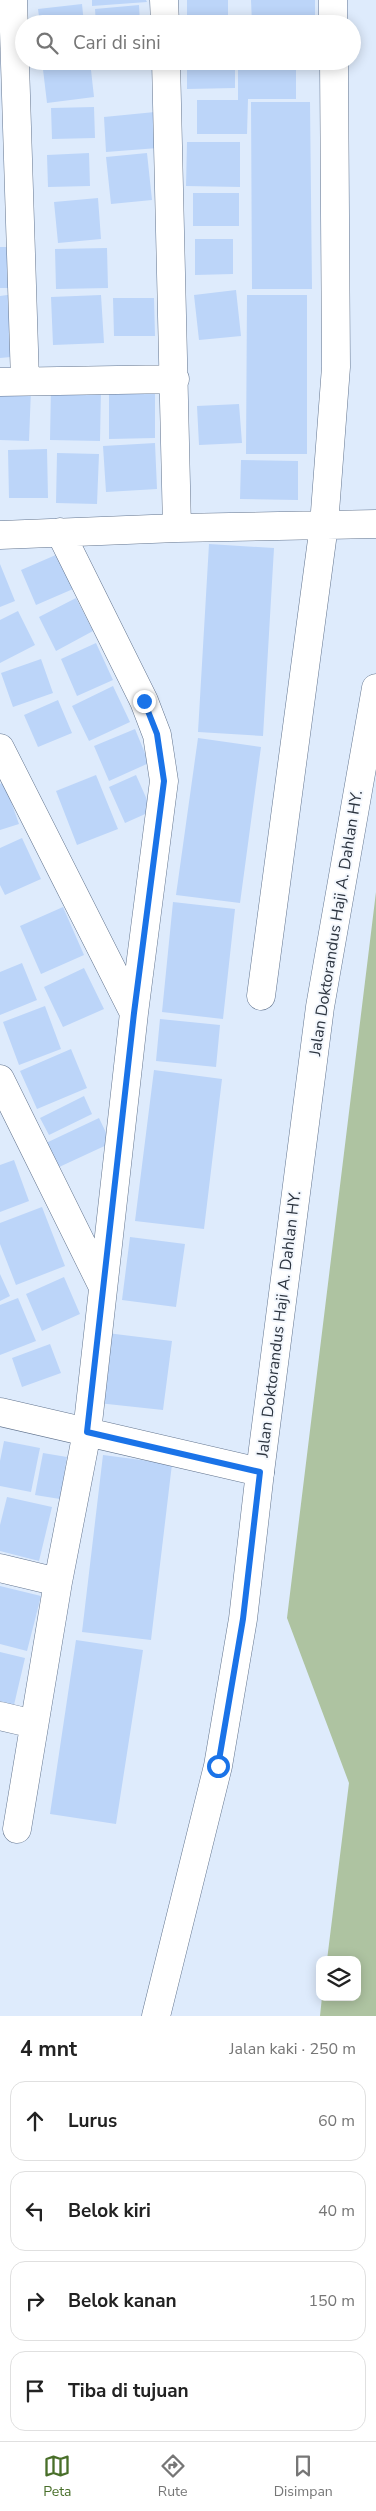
<!DOCTYPE html>
<html lang="id">
<head>
<meta charset="utf-8">
<style>
  body { margin:0; font-family:"Nunito Sans",sans-serif; background:#f2f2f2; color:#222 }
  .controls { position:absolute; right:15px; bottom:15px; display:grid; overflow:hidden; border-radius:10px; box-shadow:0 2px 12px #0003 }
  .controls button { width:45px; height:45px; display:grid; place-items:center; padding:0; border:0; border-bottom:1px solid #e0e0e0; background:#fff; color:#222; font:25px sans-serif }
  .stop { position:absolute; width:15px; height:15px; margin:-11px; border:4px solid #1a73e8; border-radius:50%; background:#fff }
  .stop.end { background:#1a73e8; border-color:#fff; box-shadow:0 1px 5px #0008 }
  .list { margin:0; padding:0; list-style:none }
  h2 { display:flex; justify-content:space-between; align-items:center; height:65px; margin:0; padding:0 20px; font-size:21px }
  h2 small { font-size:16px; font-weight:400; color:#767676 }
  .list li { display:grid; grid-template-columns:32px 1fr auto; gap:15px; align-items:center; box-sizing:border-box; height:80px; margin:0 10px 10px; padding:0 10px; border:1px solid #e0e0e0; border-radius:15px }
  .list b { display:block; font-size:19px; white-space:nowrap }
  .list em { font-size:16px; font-style:normal; color:#767676 }
  .icon { flex:none; width:28px; height:28px; fill:none; stroke:currentColor; stroke-width:2; stroke-linecap:round; stroke-linejoin:round }
  .map { position:relative; flex:none; width:376px; height:2016px; overflow:hidden }
  .search { position:absolute; background:#fff; box-shadow:0 2px 12px #0003; left:15px; right:15px; top:15px; height:55px; display:flex; align-items:center; gap:12px; box-sizing:border-box; padding:0 18px; border-radius:28px; color:#767676; font-size:19px }
  .sheet { height:425px; background:#fff }
  nav { display:flex; justify-content:space-around; align-items:center; box-sizing:border-box; height:70px; border-top:1px solid #e0e0e0; background:#fff; font-size:14px; color:#767676 }
  nav a { display:grid; justify-items:center; gap:2px }
  nav .on { color:#496f2a }
  .map>svg:first-child { display:block }
  .green { fill:#aec3a1 }
  .building { fill:#bcd5f9 }
  .lines { fill:none; stroke-linecap:round; stroke-linejoin:round }
  .minor-casing { stroke:#63758f; stroke-width:29 }
  .tertiary-casing { stroke:#63758f; stroke-width:29 }
  .minor { stroke:#fff; stroke-width:28 }
  .tertiary { stroke:#fff; stroke-width:28 }
  .route { stroke:#1a73e8; stroke-width:6 }
  .labels { text-anchor:middle; dominant-baseline:central; stroke-width:4; stroke-linejoin:round; paint-order:stroke }
  .street-label { font-size:16px; fill:#2c343f; stroke:#f3f7fd }
</style>
</head>
<body>
<div class="map">
<svg width="376" height="2016" viewBox="0 0 376 2016">
  <rect width="100%" height="100%" fill="#deebfc"/>
  <path class="green" d="M 376,892 L 376,2016 L 320,2016 L 322,1997 L 357,1997 L 357,1960 L 327,1960 L 349,1783 L 287,1618 Z"/>
  <path class="building" d="M 92,0 L 146,0 L 147,2 L 92,6 Z
    M 187,0 L 228,0 L 228,24 L 187,24 Z
    M 251,0 L 315,0 L 315,24 L 252,24 Z
    M 82,4 L 84,24 L 40,24 L 38,9 Z
    M 139,5 L 140,24 L 96,24 L 95,9 Z
    M 42,61 L 90,61 L 94,97 L 47,103 Z
    M 187,61 L 235,61 L 235,88 L 187,89 Z
    M 238,61 L 296,61 L 296,99 L 248,99 L 247,134 L 197,134 L 197,100 L 238,100 Z
    M 251,102 L 310,102 L 312,289 L 252,289 Z
    M 94,107 L 95,138 L 52,139 L 51,108 Z
    M 155,112 L 158,148 L 106,152 L 104,117 Z
    M 187,142 L 240,142 L 240,187 L 186,186 Z
    M 89,153 L 90,186 L 48,187 L 47,155 Z
    M 147,153 L 152,200 L 111,204 L 106,157 Z
    M 193,193 L 239,193 L 239,226 L 193,226 Z
    M 98,198 L 101,239 L 58,243 L 54,202 Z
    M 195,239 L 233,239 L 233,274 L 195,275 Z
    M 0,247 L 15,247 L 15,288 L 0,288 Z
    M 107,248 L 108,288 L 56,289 L 55,249 Z
    M 236,290 L 241,336 L 199,340 L 194,295 Z
    M 15,294 L 21,356 L 0,358 L 0,296 Z
    M 101,295 L 104,343 L 53,345 L 51,297 Z
    M 247,295 L 307,295 L 307,454 L 246,454 Z
    M 113,298 L 154,298 L 155,336 L 114,336 Z
    M 51,387 L 101,388 L 100,441 L 50,440 Z
    M 0,388 L 31,389 L 29,441 L 0,440 Z
    M 109,390 L 155,390 L 155,438 L 109,439 Z
    M 239,404 L 242,443 L 199,445 L 197,406 Z
    M 155,443 L 157,489 L 106,492 L 103,446 Z
    M 47,449 L 48,498 L 9,498 L 8,450 Z
    M 57,453 L 99,454 L 97,504 L 56,503 Z
    M 241,460 L 298,461 L 298,500 L 240,499 Z
    M 209,544 L 274,548 L 263,736 L 198,732 Z
    M 65,551 L 80,586 L 36,605 L 21,570 Z
    M 0,564 L 15,601 L 0,607 Z
    M 76,598 L 93,631 L 56,651 L 39,617 Z
    M 18,611 L 35,645 L 0,663 L 0,620 Z
    M 96,643 L 113,680 L 77,696 L 61,659 Z
    M 41,659 L 53,693 L 13,707 L 1,673 Z
    M 113,686 L 130,722 L 89,741 L 72,706 Z
    M 58,700 L 72,733 L 38,747 L 24,715 Z
    M 135,729 L 149,763 L 109,781 L 94,746 Z
    M 198,738 L 261,747 L 240,903 L 176,895 Z
    M 96,775 L 118,829 L 77,845 L 56,791 Z
    M 136,775 L 152,811 L 125,823 L 109,787 Z
    M 4,782 L 19,824 L 0,830 L 0,784 Z
    M 22,838 L 41,879 L 5,895 L 0,885 L 0,848 Z
    M 173,902 L 235,909 L 223,1019 L 162,1012 Z
    M 63,907 L 84,955 L 41,974 L 20,926 Z
    M 22,963 L 37,1000 L 0,1015 L 0,972 Z
    M 84,968 L 104,1009 L 63,1027 L 44,987 Z
    M 45,1006 L 61,1049 L 19,1065 L 3,1022 Z
    M 160,1019 L 220,1025 L 216,1067 L 156,1061 Z
    M 71,1049 L 87,1088 L 37,1109 L 20,1071 Z
    M 154,1070 L 222,1079 L 204,1229 L 135,1221 Z
    M 84,1096 L 92,1114 L 49,1135 L 40,1118 Z
    M 99,1118 L 111,1143 L 57,1168 L 46,1143 Z
    M 14,1160 L 29,1201 L 0,1212 L 0,1165 Z
    M 42,1207 L 65,1266 L 16,1285 L 0,1244 L 0,1223 Z
    M 130,1237 L 185,1244 L 176,1307 L 122,1300 Z
    M 0,1274 L 10,1296 L 0,1301 Z
    M 64,1277 L 80,1314 L 42,1331 L 26,1294 Z
    M 18,1298 L 36,1341 L 0,1355 L 0,1305 Z
    M 107,1333 L 172,1341 L 163,1410 L 98,1403 Z
    M 50,1344 L 61,1373 L 22,1387 L 12,1358 Z
    M 4,1441 L 40,1448 L 31,1492 L 0,1486 L 0,1461 Z
    M 43,1453 L 67,1457 L 60,1499 L 35,1495 Z
    M 103,1455 L 172,1464 L 151,1640 L 82,1632 Z
    M 7,1497 L 52,1507 L 39,1561 L 0,1551 L 0,1525 Z
    M 0,1586 L 41,1596 L 27,1651 L 0,1644 Z
    M 76,1640 L 143,1650 L 116,1824 L 50,1814 Z
    M 0,1652 L 25,1658 L 14,1705 L 0,1701 Z"/>
  <g class="lines">
    <defs>
      <path id="minor" d="M 13,0 L 25,381
        M 164,0 L 165,24
        M 333,0 L 333,24
        M 166,61 L 177,528
        M 0,382 L 175,379
        M 0,535 L 177,528 L 376,524
        M 0,748 L 134,1013
        M 261,996 L 324,525 L 336,367 L 334,61
        M 0,1079 L 103,1287
        M 0,1412 L 260,1472
        M 0,1568 L 58,1582
        M 0,1716 L 34,1724
        M 17,1829 L 58,1582 L 87,1432 L 134,1013 L 164,781 L 157,735 L 144,701 L 60,532"/>
      <path id="tertiary" d="M 156,2016 L 218,1766 L 243,1619 L 260,1472 L 320,1007 L 376,688"/>
    </defs>
    <use href="#minor" class="minor-casing"/>
    <use href="#tertiary" class="tertiary-casing"/>
    <use href="#minor" class="minor"/>
    <use href="#tertiary" class="tertiary"/>
  </g>
  <g class="lines">
    <path class="route" d="M 144,701 L 157,734 L 164,781 L 134,1013 L 87,1432 L 260,1472 L 243,1619 L 218,1766"/>
  </g>
  <g class="labels">
    <g class="street-label">
      <text transform="translate(336 923) rotate(-81)">Jalan Doktorandus Haji A. Dahlan HY.</text>
      <text transform="translate(279 1324) rotate(-83)">Jalan Doktorandus Haji A. Dahlan HY.</text>
    </g>
  </g>
</svg>
<div class="controls">
<button><svg class="icon" aria-label="layers" viewBox="0 0 24 24"><path d="M12 4l9 5-9 5-9-5zM3 14l9 5 9-5"/></svg></button>
</div>
<div class="stop" style="left:218px;top:1766px"></div>
<div class="stop end" style="left:144px;top:701px"></div>
<div class="search"><svg class="icon" aria-label="search" viewBox="0 0 24 24"><circle cx="10" cy="10" r="6"/><path d="M15 15l6 6"/></svg>Cari di sini</div>
</div>
<section class="sheet">
<h2>4 mnt<small>Jalan kaki · 250 m</small></h2>
<ul class="list">
<li><svg class="icon" aria-label="ahead" viewBox="0 0 24 24"><path d="M12 20V5M6 11l6-6 6 6"/></svg><div><b>Lurus</b></div><em>60 m</em></li>
<li><svg class="icon" aria-label="left" viewBox="0 0 24 24"><path d="M17 20v-9H6M10 6l-5 5 5 5"/></svg><div><b>Belok kiri</b></div><em>40 m</em></li>
<li><svg class="icon" aria-label="right" viewBox="0 0 24 24"><path d="M7 20v-9h11M14 6l5 5-5 5"/></svg><div><b>Belok kanan</b></div><em>150 m</em></li>
<li><svg class="icon" aria-label="arrive" viewBox="0 0 24 24"><path d="M6 21V4h12l-3 4 3 4H6"/></svg><div><b>Tiba di tujuan</b></div></li>
</ul>
</section>
<nav>
<a class="on"><svg class="icon" aria-label="map" viewBox="0 0 24 24"><path d="M3 6l6-2 6 2 6-2v14l-6 2-6-2-6 2zM9 4v14M15 6v14"/></svg>Peta</a>
<a><svg class="icon" aria-label="directions" viewBox="0 0 24 24"><path d="M12 3l9 9-9 9-9-9zM9 14v-3h6M13 9l2 2-2 2"/></svg>Rute</a>
<a><svg class="icon" aria-label="saved" viewBox="0 0 24 24"><path d="M7 4h10v16l-5-4-5 4z"/></svg>Disimpan</a>
</nav>
</body>
</html>
